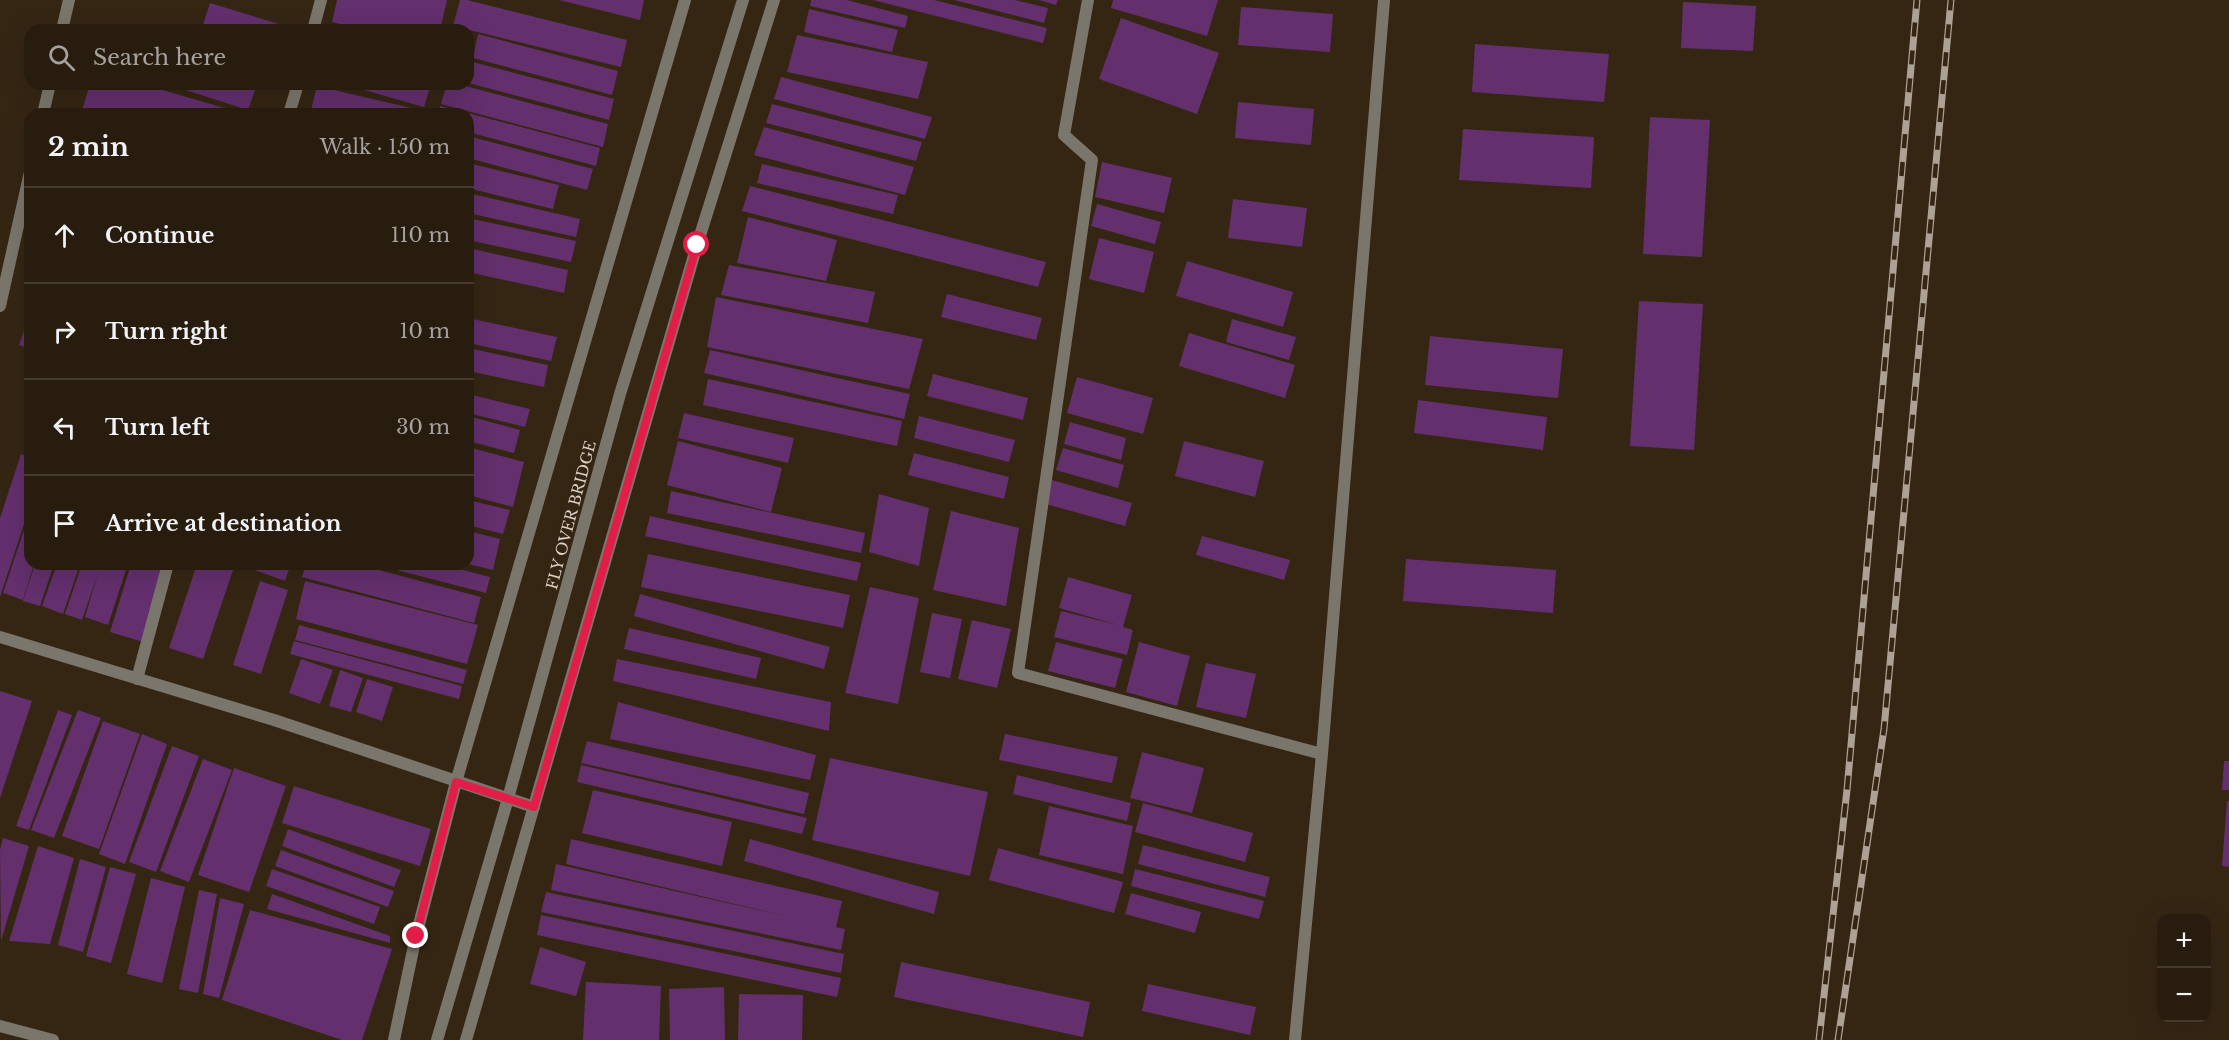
<!DOCTYPE html>
<html lang="en">
<head>
<meta charset="utf-8">
<style>
  body { margin:0; font-family:"Libre Baskerville",serif; background:#34291d; color:#f1f3f6 }
  .controls { position:absolute; right:18px; bottom:18px; display:grid; overflow:hidden; border-radius:12px; box-shadow:0 6px 24px #0002 }
  .controls button { width:54px; height:54px; display:grid; place-items:center; padding:0; border:0; border-bottom:2px solid #443a2f; background:#281c0f; color:#f1f3f6; font:30px sans-serif }
  .stop { position:absolute; width:18px; height:18px; margin:-14px; border:4px solid #e11d48; border-radius:50%; background:#fff }
  .stop.end { background:#e11d48; border-color:#fff; box-shadow:0 2px 6px #0008 }
  .list { margin:0; padding:0; list-style:none }
  h2 { display:flex; justify-content:space-between; align-items:center; height:78px; margin:0; padding:0 24px; font-size:26px }
  h2 small { font-size:20px; font-weight:400; color:#a5a19e }
  .list li { display:grid; grid-template-columns:39px 1fr auto; gap:18px; align-items:center; box-sizing:border-box; height:96px; padding:0 24px; border-top:2px solid #443a2f }
  .list b { display:block; font-size:22px; white-space:nowrap }
  .list em { font-size:20px; font-style:normal; color:#a5a19e }
  .icon { flex:none; width:33px; height:33px; fill:none; stroke:currentColor; stroke-width:2; stroke-linecap:round; stroke-linejoin:round }
  .map { position:relative; flex:none; width:2229px; height:1040px; overflow:hidden }
  .search { position:absolute; background:#281c0f; box-shadow:0 6px 24px #0002; left:24px; top:24px; width:450px; height:66px; display:flex; align-items:center; gap:15px; box-sizing:border-box; padding:0 21px; border-radius:18px; color:#a5a19e; font-size:22px }
  .panel { position:absolute; background:#281c0f; box-shadow:0 6px 24px #0002; left:24px; top:108px; width:450px; height:462px; border-radius:18px }
  .map>svg:first-child { display:block }
  .building { fill:#632f6d }
  .lines { fill:none; stroke-linecap:round; stroke-linejoin:round }
  .street { stroke:#7b766c; stroke-width:12 }
  .rail-casing { stroke:#aca194; stroke-width:7 }
  .rail { stroke:#352614; stroke-width:4.5; stroke-dasharray:14; stroke-linecap:butt }
  .street-bridge { stroke:#7b766c; stroke-width:12 }
  .route { stroke:#e11d48; stroke-width:8 }
  .labels { text-anchor:middle; dominant-baseline:central; stroke-width:5; stroke-linejoin:round; paint-order:stroke }
  .street-label { font-size:15px; fill:#dbd1c6; stroke:#352614 }
</style>
</head>
<body>
<div class="map">
<svg width="2229" height="1040" viewBox="0 0 2229 1040">
  <rect width="100%" height="100%" fill="#352614"/>
  <path class="building" d="M 337,0 L 447,0 L 440,30 L 367,30 L 332,22 Z
    M 460,0 L 467,0 L 627,40 L 621,67 L 453,26 Z
    M 559,0 L 644,0 L 640,20 Z
    M 811,0 L 847,0 L 908,16 L 905,28 L 810,6 Z
    M 873,0 L 934,0 L 1047,28 L 1043,43 Z
    M 954,0 L 1015,0 L 1048,8 L 1044,23 Z
    M 1039,0 L 1058,0 L 1056,5 Z
    M 1113,0 L 1218,0 L 1207,36 L 1111,8 Z
    M 1683,2 L 1756,6 L 1753,51 L 1681,48 Z
    M 210,3 L 282,25 L 280,30 L 209,30 L 202,28 Z
    M 1241,7 L 1333,14 L 1330,52 L 1238,45 Z
    M 809,9 L 898,30 L 892,52 L 804,32 Z
    M 1121,18 L 1219,53 L 1197,114 L 1099,79 Z
    M 478,34 L 618,71 L 612,95 L 473,58 Z
    M 797,35 L 928,62 L 918,99 L 787,72 Z
    M 1475,44 L 1609,54 L 1604,102 L 1472,92 Z
    M 469,61 L 614,99 L 609,120 L 468,83 Z
    M 781,77 L 932,117 L 925,139 L 774,99 Z
    M 90,84 L 142,84 L 245,114 L 81,114 Z
    M 167,84 L 257,84 L 248,110 Z
    M 343,84 L 431,84 L 424,107 Z
    M 447,84 L 458,84 L 608,124 L 603,147 L 441,104 Z
    M 317,86 L 424,111 L 423,114 L 310,114 Z
    M 1238,102 L 1314,109 L 1311,145 L 1235,138 Z
    M 772,104 L 922,142 L 916,161 L 766,123 Z
    M 440,106 L 468,113 L 467,114 L 438,114 Z
    M 468,113 L 600,148 L 596,166 L 468,132 Z
    M 1650,117 L 1710,120 L 1702,257 L 1643,254 Z
    M 764,127 L 914,167 L 905,195 L 754,155 Z
    M 1463,129 L 1594,137 L 1591,188 L 1459,180 Z
    M 468,136 L 593,169 L 587,190 L 468,158 Z
    M 1102,162 L 1172,178 L 1164,213 L 1095,197 Z
    M 468,163 L 559,185 L 553,209 L 468,188 Z
    M 762,164 L 898,195 L 893,214 L 757,183 Z
    M 750,186 L 1046,262 L 1038,287 L 742,211 Z
    M 468,193 L 580,219 L 576,237 L 468,213 Z
    M 1233,199 L 1307,208 L 1302,247 L 1228,238 Z
    M 1097,204 L 1161,222 L 1155,244 L 1091,226 Z
    M 748,217 L 837,240 L 826,281 L 737,263 Z
    M 468,218 L 576,241 L 571,262 L 468,240 Z
    M 1099,238 L 1154,252 L 1144,293 L 1089,279 Z
    M 468,248 L 568,270 L 564,293 L 468,272 Z
    M 1187,261 L 1293,292 L 1283,327 L 1176,296 Z
    M 729,265 L 875,292 L 868,323 L 721,295 Z
    M 947,294 L 1042,318 L 1036,340 L 941,317 Z
    M 716,297 L 923,339 L 909,389 L 707,347 Z
    M 1639,301 L 1703,304 L 1694,450 L 1630,446 Z
    M 30,313 L 30,349 L 19,345 Z
    M 468,318 L 557,337 L 551,361 L 468,343 Z
    M 1232,319 L 1296,337 L 1289,360 L 1226,342 Z
    M 1189,333 L 1295,365 L 1285,398 L 1179,366 Z
    M 1430,336 L 1563,349 L 1558,398 L 1425,385 Z
    M 468,348 L 548,365 L 544,387 L 468,371 Z
    M 710,350 L 910,394 L 904,419 L 704,373 Z
    M 933,374 L 1028,398 L 1023,420 L 927,396 Z
    M 1077,377 L 1153,398 L 1143,434 L 1067,413 Z
    M 708,379 L 902,421 L 897,446 L 703,405 Z
    M 468,394 L 530,409 L 525,427 L 468,413 Z
    M 1418,400 L 1547,417 L 1543,450 L 1414,433 Z
    M 684,413 L 794,438 L 788,463 L 678,438 Z
    M 468,416 L 520,430 L 514,453 L 468,441 Z
    M 919,416 L 1015,440 L 1009,462 L 914,438 Z
    M 1070,422 L 1126,438 L 1121,460 L 1064,444 Z
    M 678,441 L 782,468 L 771,512 L 667,485 Z
    M 1184,441 L 1264,461 L 1255,497 L 1175,476 Z
    M 468,447 L 524,462 L 513,507 L 468,495 Z
    M 1063,448 L 1124,465 L 1118,488 L 1056,470 Z
    M 914,453 L 1009,477 L 1004,499 L 908,475 Z
    M 21,454 L 30,457 L 30,506 L 0,597 L 0,518 Z
    M 1052,480 L 1132,503 L 1125,526 L 1046,504 Z
    M 671,491 L 865,533 L 861,553 L 667,513 Z
    M 879,494 L 929,508 L 919,566 L 869,552 Z
    M 468,500 L 510,510 L 503,534 L 468,525 Z
    M 951,511 L 1019,528 L 1006,606 L 933,590 Z
    M 30,512 L 30,564 L 34,564 L 23,600 L 3,593 Z
    M 650,516 L 861,563 L 857,581 L 645,536 Z
    M 468,531 L 500,539 L 493,570 L 468,564 Z
    M 1202,536 L 1290,560 L 1284,580 L 1196,555 Z
    M 648,554 L 850,595 L 843,628 L 641,587 Z
    M 1406,559 L 1556,570 L 1553,613 L 1403,601 Z
    M 35,564 L 54,564 L 40,606 L 23,601 Z
    M 57,564 L 80,564 L 63,614 L 42,606 Z
    M 82,564 L 128,564 L 108,625 L 85,617 L 98,573 L 82,620 L 65,614 Z
    M 131,564 L 167,564 L 143,642 L 110,632 Z
    M 197,564 L 214,564 L 233,570 L 203,659 L 169,648 Z
    M 238,564 L 291,564 L 285,581 Z
    M 306,564 L 356,564 L 481,597 L 474,623 L 302,577 Z
    M 440,564 L 490,577 L 486,593 L 377,565 Z
    M 1068,577 L 1132,595 L 1123,627 L 1133,630 L 1127,655 L 1054,637 L 1061,611 L 1118,625 L 1059,608 Z
    M 260,581 L 288,590 L 261,674 L 233,665 Z
    M 305,581 L 478,625 L 467,664 L 296,619 Z
    M 870,587 L 919,598 L 898,704 L 845,693 Z
    M 640,594 L 830,647 L 824,669 L 634,616 Z
    M 932,613 L 962,619 L 950,678 L 920,672 Z
    M 972,620 L 1011,629 L 997,688 L 958,679 Z
    M 299,625 L 467,670 L 463,684 L 295,640 Z
    M 629,628 L 761,658 L 756,679 L 624,649 Z
    M 294,641 L 462,686 L 459,699 L 290,654 Z
    M 1056,642 L 1123,659 L 1115,688 L 1048,671 Z
    M 1139,642 L 1190,656 L 1177,706 L 1126,692 Z
    M 301,659 L 333,670 L 320,704 L 289,693 Z
    M 617,659 L 831,702 L 829,731 L 613,681 Z
    M 1206,663 L 1256,674 L 1246,718 L 1196,707 Z
    M 340,670 L 363,678 L 351,712 L 329,706 Z
    M 367,679 L 393,687 L 382,721 L 356,712 Z
    M 0,691 L 32,701 L 0,798 Z
    M 618,702 L 816,755 L 810,780 L 610,739 Z
    M 58,710 L 72,715 L 29,830 L 16,826 Z
    M 78,710 L 101,718 L 54,838 L 31,830 Z
    M 103,721 L 140,734 L 99,849 L 62,836 Z
    M 142,734 L 167,744 L 125,864 L 99,854 Z
    M 1005,734 L 1118,757 L 1112,783 L 999,760 Z
    M 587,741 L 809,793 L 804,814 L 581,763 Z
    M 172,746 L 199,756 L 156,872 L 129,862 Z
    M 1142,752 L 1204,768 L 1192,813 L 1130,798 Z
    M 830,758 L 988,792 L 970,876 L 812,840 Z
    M 203,759 L 232,770 L 189,882 L 160,871 Z
    M 2224,761 L 2229,761 L 2229,790 L 2222,790 Z
    M 581,765 L 807,818 L 802,834 L 577,782 Z
    M 234,768 L 286,786 L 249,892 L 198,875 Z
    M 1017,775 L 1131,803 L 1127,821 L 1013,794 Z
    M 294,786 L 431,829 L 420,866 L 282,823 Z
    M 593,790 L 732,822 L 722,866 L 582,833 Z
    M 2227,801 L 2229,801 L 2229,867 L 2222,866 Z
    M 1143,803 L 1253,833 L 1245,862 L 1135,832 Z
    M 1049,806 L 1133,826 L 1123,874 L 1039,855 Z
    M 288,829 L 401,870 L 394,887 L 282,846 Z
    M 3,838 L 29,846 L 1,941 L 0,849 Z
    M 571,839 L 842,901 L 836,927 L 845,929 L 841,950 L 551,890 L 556,864 L 789,917 L 566,864 Z
    M 750,839 L 939,892 L 934,914 L 744,861 Z
    M 1143,845 L 1270,877 L 1265,897 L 1138,864 Z
    M 38,846 L 74,858 L 50,944 L 9,941 Z
    M 998,848 L 1123,882 L 1114,913 L 989,880 Z
    M 281,850 L 394,891 L 388,907 L 275,866 Z
    M 80,859 L 106,867 L 83,952 L 58,945 Z
    M 110,867 L 136,874 L 111,963 L 86,956 Z
    M 272,869 L 380,907 L 374,924 L 266,886 Z
    M 1135,869 L 1264,901 L 1259,919 L 1131,886 Z
    M 151,878 L 185,887 L 162,983 L 127,974 Z
    M 199,890 L 217,894 L 198,993 L 179,989 Z
    M 546,892 L 844,954 L 841,973 L 541,912 Z
    M 1131,893 L 1201,912 L 1195,933 L 1125,914 Z
    M 272,894 L 390,936 L 390,943 L 267,909 Z
    M 220,898 L 244,904 L 219,998 L 203,994 Z
    M 250,910 L 392,949 L 362,1040 L 342,1040 L 222,1000 Z
    M 541,915 L 841,978 L 837,997 L 537,935 Z
    M 540,947 L 586,962 L 576,996 L 530,984 Z
    M 901,962 L 1090,1002 L 1083,1037 L 894,997 Z
    M 586,982 L 661,986 L 659,1040 L 583,1040 Z
    M 1148,984 L 1256,1007 L 1250,1035 L 1142,1011 Z
    M 724,987 L 725,1040 L 670,1040 L 669,989 Z
    M 739,994 L 803,995 L 802,1040 L 738,1040 Z"/>
  <g class="lines">
    <path class="street" d="M 1088,0 L 1064,135 L 1092,160 L 1018,673 L 1322,754
      M 62,30 L 69,0
      M 313,30 L 321,0
      M 43,114 L 50,84
      M 289,114 L 298,84
      M 0,306 L 30,172
      M 0,637 L 274,720 L 534,807
      M 137,679 L 168,564
      M 0,1026 L 53,1040
      M 394,1040 L 416,936 L 456,782 L 685,0
      M 466,1040 L 697,245 L 774,0
      M 1295,1040 L 1322,754 L 1384,0"/>
    <defs>
      <path id="rail" d="M 1819,1040 L 1847,790 L 1917,0
        M 1838,1040 L 1884,729 L 1951,0"/>
    </defs>
    <use href="#rail" class="rail-casing"/>
    <use href="#rail" class="rail"/>
    <path class="street-bridge" d="M 437,1040 L 507,802 L 620,394 L 743,0"/>
  </g>
  <g class="lines">
    <path class="route" d="M 416,936 L 456,782 L 534,807 L 697,245"/>
  </g>
  <g class="labels">
    <g class="street-label">
      <text transform="translate(571 515) rotate(-75)">FLY OVER BRIDGE</text>
    </g>
  </g>
</svg>
<div class="controls">
<button>+</button>
<button>−</button>
</div>
<div class="stop" style="left:697px;top:245px"></div>
<div class="stop end" style="left:416px;top:936px"></div>
<div class="search"><svg class="icon" aria-label="search" viewBox="0 0 24 24"><circle cx="10" cy="10" r="6"/><path d="M15 15l6 6"/></svg>Search here</div>
<section class="panel">
<h2>2 min<small>Walk · 150 m</small></h2>
<ul class="list">
<li><svg class="icon" aria-label="ahead" viewBox="0 0 24 24"><path d="M12 20V5M6 11l6-6 6 6"/></svg><div><b>Continue</b></div><em>110 m</em></li>
<li><svg class="icon" aria-label="right" viewBox="0 0 24 24"><path d="M7 20v-9h11M14 6l5 5-5 5"/></svg><div><b>Turn right</b></div><em>10 m</em></li>
<li><svg class="icon" aria-label="left" viewBox="0 0 24 24"><path d="M17 20v-9H6M10 6l-5 5 5 5"/></svg><div><b>Turn left</b></div><em>30 m</em></li>
<li><svg class="icon" aria-label="arrive" viewBox="0 0 24 24"><path d="M6 21V4h12l-3 4 3 4H6"/></svg><div><b>Arrive at destination</b></div></li>
</ul>
</section>
</div>
</body>
</html>
